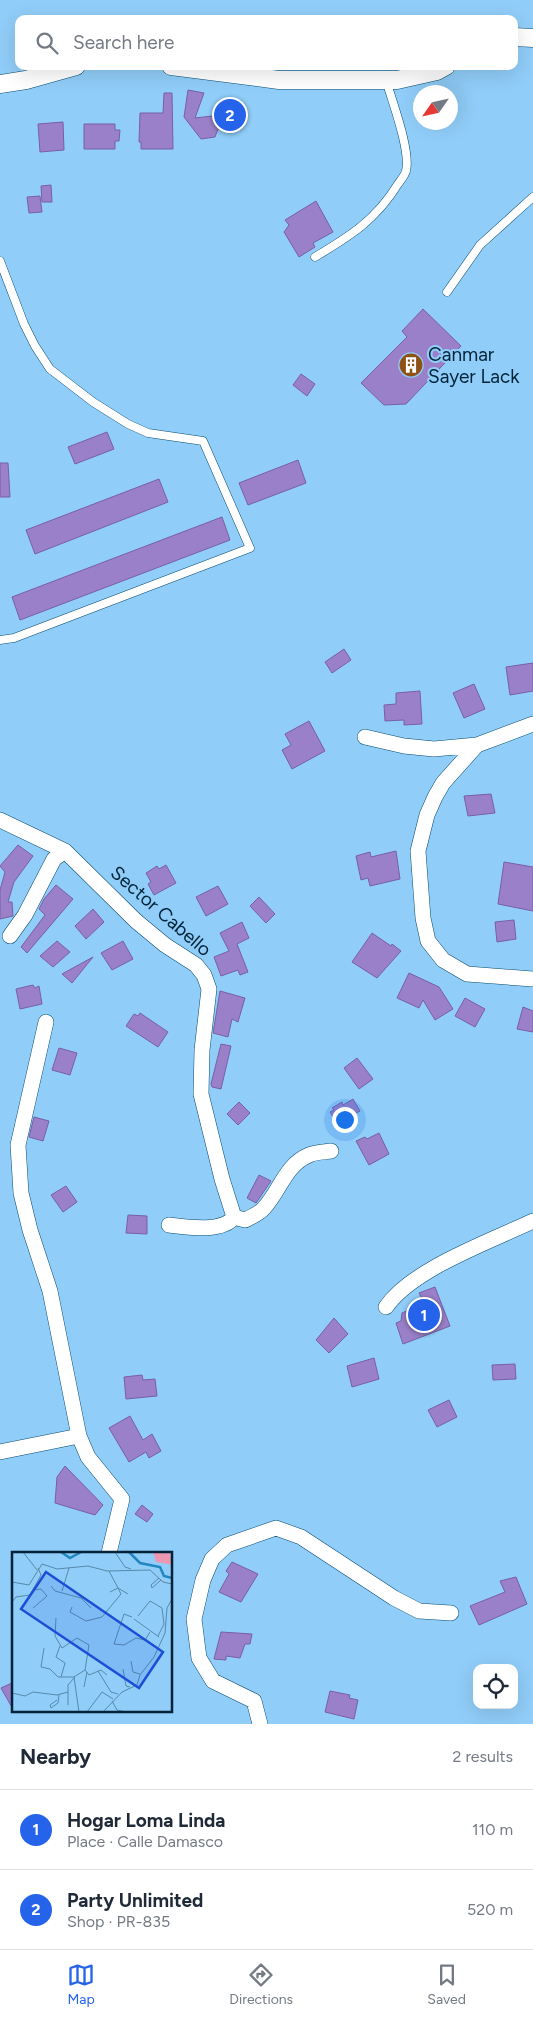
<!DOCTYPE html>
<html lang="en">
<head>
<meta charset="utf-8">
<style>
  body { margin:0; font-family:Figtree,sans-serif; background:#f6f6f7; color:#1f2937 }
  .controls { position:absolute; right:15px; bottom:15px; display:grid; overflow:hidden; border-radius:10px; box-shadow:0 5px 20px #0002 }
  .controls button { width:45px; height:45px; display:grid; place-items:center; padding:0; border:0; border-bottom:1px solid #e0e1e3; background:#fff; color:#1f2937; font:25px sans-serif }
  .compass { position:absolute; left:413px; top:85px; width:45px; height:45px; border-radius:50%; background:#fff; box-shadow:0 5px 20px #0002; rotate:236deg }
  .you { position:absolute; left:344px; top:1119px; width:18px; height:18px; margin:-12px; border:4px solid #fff; border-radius:50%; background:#1a73e8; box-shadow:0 0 0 8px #1a73e833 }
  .badge { display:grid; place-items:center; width:32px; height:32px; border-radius:50%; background:#2563eb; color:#fff; font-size:16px; font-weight:700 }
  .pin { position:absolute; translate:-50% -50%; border:2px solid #fff; box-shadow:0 1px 5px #0006 }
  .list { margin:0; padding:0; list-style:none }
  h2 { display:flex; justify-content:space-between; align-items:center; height:65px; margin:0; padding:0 20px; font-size:21px }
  h2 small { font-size:16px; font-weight:400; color:#747a83 }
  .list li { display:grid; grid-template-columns:32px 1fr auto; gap:15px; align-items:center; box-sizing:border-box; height:80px; padding:0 20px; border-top:1px solid #e0e1e3 }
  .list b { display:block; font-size:19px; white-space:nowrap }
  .list p { margin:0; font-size:16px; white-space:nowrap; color:#747a83 }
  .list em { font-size:16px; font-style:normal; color:#747a83 }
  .icon { flex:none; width:28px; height:28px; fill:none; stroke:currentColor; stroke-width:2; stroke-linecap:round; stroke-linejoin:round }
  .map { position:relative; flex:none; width:533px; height:1724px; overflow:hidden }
  .search { position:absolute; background:#fff; box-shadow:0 5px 20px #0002; left:15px; right:15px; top:15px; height:55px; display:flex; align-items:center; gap:12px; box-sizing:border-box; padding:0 18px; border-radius:10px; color:#747a83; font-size:19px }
  .sheet { height:225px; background:#fff }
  nav { display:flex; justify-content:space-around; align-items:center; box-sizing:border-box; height:70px; border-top:1px solid #e0e1e3; background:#fff; font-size:14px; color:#747a83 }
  nav a { display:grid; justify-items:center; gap:2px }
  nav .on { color:#2563eb }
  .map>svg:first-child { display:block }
  .building { fill:#9980c8; stroke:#795fa5 }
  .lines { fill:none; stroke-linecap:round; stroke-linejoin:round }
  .service-casing { stroke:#064c70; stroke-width:9 }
  .minor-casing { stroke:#064c70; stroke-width:16 }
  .tertiary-casing { stroke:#064c70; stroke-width:19 }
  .service { stroke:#fff; stroke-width:8 }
  .minor { stroke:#fff; stroke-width:15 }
  .tertiary { stroke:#fff; stroke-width:18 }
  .labels { text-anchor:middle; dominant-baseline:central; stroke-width:4; stroke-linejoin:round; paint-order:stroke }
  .poi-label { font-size:19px; fill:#012337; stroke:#90cdf8; text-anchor:start }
  .street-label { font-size:19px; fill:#012337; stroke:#90cdf8 }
  .inset-river { fill:none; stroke:#2287c0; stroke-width:2.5 }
  .inset-road { fill:none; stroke:#5789ab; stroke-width:1 }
  .view { fill:#1d4ed8; fill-opacity:0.15; stroke:#1d4ed8; stroke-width:2.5 }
  .inset-edge { fill:none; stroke:#012337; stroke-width:2.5 }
</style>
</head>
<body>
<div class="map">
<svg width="533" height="1724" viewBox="0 0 533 1724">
  <rect width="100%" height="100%" fill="#90cdf8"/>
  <path class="building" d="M 188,90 L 204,93 L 195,118 L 238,113 L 242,119 L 240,126 L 218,129 L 215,137 L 201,139 L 184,117 Z
    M 164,93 L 172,93 L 173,149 L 141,149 L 141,142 L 139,142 L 140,113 L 163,113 Z
    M 63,122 L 64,150 L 40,152 L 38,124 Z
    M 84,124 L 115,124 L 115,130 L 120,130 L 119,141 L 115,141 L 115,149 L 84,149 Z
    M 51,185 L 52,202 L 42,202 L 41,186 Z
    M 40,196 L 42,212 L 29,213 L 27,197 Z
    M 316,201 L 333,232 L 313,243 L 315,247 L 299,257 L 284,232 L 289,225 L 285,220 Z
    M 423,309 L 461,346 L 406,404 L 384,405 L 361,383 L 407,337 L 402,331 Z
    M 301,374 L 315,384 L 307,396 L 293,385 Z
    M 107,432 L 114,449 L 75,464 L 68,447 Z
    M 298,460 L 306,483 L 248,505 L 239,483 Z
    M 0,463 L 8,463 L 10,497 L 0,497 Z
    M 159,479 L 168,502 L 35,554 L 26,530 Z
    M 222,517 L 230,540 L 20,620 L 12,597 Z
    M 344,649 L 351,660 L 332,673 L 325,662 Z
    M 533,663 L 533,691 L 510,695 L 506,667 Z
    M 474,684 L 485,709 L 464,718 L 453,693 Z
    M 420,691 L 422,724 L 404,725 L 404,720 L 385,721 L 384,705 L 396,704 L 396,693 Z
    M 309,721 L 325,751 L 292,769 L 282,750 L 291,745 L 285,734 Z
    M 491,794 L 495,813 L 468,816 L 464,796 Z
    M 18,845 L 33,856 L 14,882 L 8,902 L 12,902 L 13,916 L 0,919 L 0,890 L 5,872 L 0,866 Z
    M 396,851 L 400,879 L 370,886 L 368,878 L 361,880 L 356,856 L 370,852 L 371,857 Z
    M 504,862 L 533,867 L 533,911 L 498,904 Z
    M 166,865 L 176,883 L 154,895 L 148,884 L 151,882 L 146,873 L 157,866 L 159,869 Z
    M 56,885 L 73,899 L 27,953 L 21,947 L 45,915 L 39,909 L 44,899 Z
    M 218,886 L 228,904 L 206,916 L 196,897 Z
    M 259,897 L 275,914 L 266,923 L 250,906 Z
    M 93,909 L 104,922 L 86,939 L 75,926 Z
    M 514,920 L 516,939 L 497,942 L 495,922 Z
    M 242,922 L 249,938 L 237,944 L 248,972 L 240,975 L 238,970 L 221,976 L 214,957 L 229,951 L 220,933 Z
    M 372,933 L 391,946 L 392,944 L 401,951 L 377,978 L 352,962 Z
    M 57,941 L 70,952 L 53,967 L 40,956 Z
    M 123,941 L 133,959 L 112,970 L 101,953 Z
    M 93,957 L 72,983 L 62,974 Z
    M 409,973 L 439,987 L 453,1009 L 435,1020 L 423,1000 L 419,1008 L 397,998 Z
    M 33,985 L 35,988 L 39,986 L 42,1004 L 20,1009 L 16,989 Z
    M 220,991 L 245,998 L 238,1022 L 232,1019 L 228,1037 L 213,1033 Z
    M 465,998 L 485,1009 L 475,1027 L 455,1016 Z
    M 523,1007 L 533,1011 L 533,1032 L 517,1029 Z
    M 140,1013 L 168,1032 L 158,1047 L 126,1026 L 134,1014 L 138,1016 Z
    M 221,1044 L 231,1046 L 221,1089 L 212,1087 L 211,1084 Z
    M 59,1048 L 77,1053 L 70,1075 L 52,1070 Z
    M 357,1058 L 373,1079 L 359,1089 L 344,1068 Z
    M 353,1099 L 360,1111 L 337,1124 L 330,1112 L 334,1110 L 332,1108 L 342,1102 L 343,1105 Z
    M 239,1102 L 250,1113 L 238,1125 L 227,1114 Z
    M 34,1117 L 49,1121 L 43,1141 L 29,1137 Z
    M 379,1133 L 389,1154 L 369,1165 L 356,1141 L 365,1137 L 367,1139 Z
    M 259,1175 L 271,1181 L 256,1203 L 247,1198 Z
    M 66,1186 L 77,1202 L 63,1212 L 51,1195 Z
    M 128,1215 L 147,1216 L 147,1234 L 126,1233 Z
    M 435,1287 L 450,1326 L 403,1344 L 396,1323 L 401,1321 L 402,1313 L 416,1307 L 414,1302 L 422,1299 L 419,1293 Z
    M 334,1318 L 348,1334 L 329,1353 L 316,1340 Z
    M 374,1358 L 379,1379 L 352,1387 L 347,1366 Z
    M 515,1364 L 516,1379 L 493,1380 L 492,1365 Z
    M 142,1375 L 143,1380 L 155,1379 L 157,1396 L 126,1399 L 124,1377 Z
    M 449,1400 L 457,1417 L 437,1427 L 428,1410 Z
    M 130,1416 L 143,1440 L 152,1434 L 161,1451 L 149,1458 L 146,1452 L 129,1462 L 109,1428 Z
    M 65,1466 L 103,1505 L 95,1515 L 55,1503 L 57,1477 Z
    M 142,1505 L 153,1514 L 147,1522 L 135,1514 Z
    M 232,1562 L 258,1574 L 241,1602 L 219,1592 L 229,1574 L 226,1571 Z
    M 516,1577 L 527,1604 L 479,1625 L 470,1606 L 505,1592 L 500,1581 Z
    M 221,1632 L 252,1634 L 250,1644 L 245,1644 L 240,1658 L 226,1656 L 226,1660 L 214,1659 Z
    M 14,1682 L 14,1711 L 1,1688 Z
    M 330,1691 L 350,1695 L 349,1698 L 358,1700 L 354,1719 L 325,1712 Z"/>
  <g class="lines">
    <defs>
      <path id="service" d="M 315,257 C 350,236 376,220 398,184 C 401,180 405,175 406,171 C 411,151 392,101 386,80
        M 0,261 L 24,324 L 35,346 L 50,369 L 93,402 L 128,424 L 148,433 L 203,441 L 250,548 L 14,638 L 0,640
        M 447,292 L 480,245 L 533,197"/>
      <path id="minor" d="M 533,724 L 477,745 L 443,783 L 435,797 L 427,815 L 418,851 L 423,918 L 428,941 L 443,960 L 467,974 L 533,979
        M 365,737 L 404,746 L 434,749 L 477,745
        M 0,820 L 65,851 L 136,921 L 165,945 L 196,965 L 204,975 L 209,989 L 202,1050 L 201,1094 L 222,1179 L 234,1217 C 223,1233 186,1227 169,1225
        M 10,936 L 25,915 L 54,859 L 65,851
        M 46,1022 L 18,1145 L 21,1193 L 30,1230 L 50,1291 L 79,1436 L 88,1457 L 122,1499 L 109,1553
        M 234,1217 L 245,1220 C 251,1217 259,1214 264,1208 C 280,1191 285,1165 309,1155 C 315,1152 324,1152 331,1151
        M 386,1307 C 412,1269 491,1241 533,1221
        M 0,1452 L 79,1436
        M 260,1724 L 254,1701 L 213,1681 L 199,1658 L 194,1619 L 203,1580 L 212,1559 L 227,1545 L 276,1528 L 301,1537 L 394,1598 L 419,1611 L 451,1613"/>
      <path id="tertiary" d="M 514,37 L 533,38
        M 171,66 L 279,80 L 397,80 L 437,71 L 446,66
        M 0,84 L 26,80 L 76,66"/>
    </defs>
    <use href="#service" class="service-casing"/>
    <use href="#minor" class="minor-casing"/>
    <use href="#tertiary" class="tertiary-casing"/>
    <use href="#service" class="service"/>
    <use href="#minor" class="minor"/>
    <use href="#tertiary" class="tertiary"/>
  </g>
  <defs>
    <symbol id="building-disc" viewBox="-11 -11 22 22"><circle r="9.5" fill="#8f5215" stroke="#90cdf8"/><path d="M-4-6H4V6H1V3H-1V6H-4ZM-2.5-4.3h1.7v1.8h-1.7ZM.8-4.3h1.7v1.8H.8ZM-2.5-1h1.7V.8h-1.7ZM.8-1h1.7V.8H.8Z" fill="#fff"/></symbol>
  </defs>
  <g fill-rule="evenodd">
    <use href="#building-disc" x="397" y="351" width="28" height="28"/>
  </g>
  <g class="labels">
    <g class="poi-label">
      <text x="428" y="354">Canmar<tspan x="428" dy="22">Sayer Lack</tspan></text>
    </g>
    <g class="street-label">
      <text transform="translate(161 911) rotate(41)">Sector Cabello</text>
    </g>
  </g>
  <g transform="translate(12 1552)">
    <rect width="160" height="160" fill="#90cdf8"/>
    <path d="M 141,0 L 158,0 L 160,15 L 157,12 L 144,10 Z" fill="#ec98b2"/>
    <path class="inset-river" d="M 49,0 L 58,6 L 69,0M 117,0 L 128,11 L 148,15 L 152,24 L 160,26"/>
    <path class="inset-road" d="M 11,0 L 25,18M 103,0 L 113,15 L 119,17M 97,19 L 106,36 L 116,42M 147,26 L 139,33 L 140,36 L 149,28M 0,30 L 17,33 L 30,12 L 45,17 L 76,14 L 95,19 L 138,18 L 151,30 L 160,32M 39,34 L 43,39 L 69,46 L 79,56M 50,39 L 57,16M 0,50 L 4,45 L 18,43 L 29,23 L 26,16M 60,55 L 58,60 L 74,69 L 90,65 L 109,42 L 106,36 L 98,40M 21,56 L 35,44 L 29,37 L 21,38M 126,64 L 138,49 L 150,56 L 152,72 L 146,84M 120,65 L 112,62 L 102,92 L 112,93 L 124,86 L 133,88 L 138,80M 44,66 L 43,84 L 50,96 L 65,86 L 77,93 L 73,118M 122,67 L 147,85M 48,94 L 44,105 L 53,111 L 49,125M 32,96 L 29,115 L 38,117 L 46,125 L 63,125M 119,109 L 121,120 L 128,122M 111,117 L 114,134 L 118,135M 73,118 L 77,123 L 89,118 L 95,123M 86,119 L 99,140 L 106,142M 72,135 L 75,120M 0,141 L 13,144 L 21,140 L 45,143 L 56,140M 45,148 L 38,153 L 39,156 L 46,151 L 47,143M 100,149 L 105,158 L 114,160M 56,153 L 56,133 L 62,126M 67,160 L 62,125 L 73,118M 75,160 L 90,140 L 101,147M 91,160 L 110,140 L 125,133 L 128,123 L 142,105 L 153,81 L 155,56 L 160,47"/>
    <path class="view" d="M 34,20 L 151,100 L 127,136 L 9,57 Z"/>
    <rect width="160" height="160" class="inset-edge"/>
  </g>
</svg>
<div class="controls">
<button><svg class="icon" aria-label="locate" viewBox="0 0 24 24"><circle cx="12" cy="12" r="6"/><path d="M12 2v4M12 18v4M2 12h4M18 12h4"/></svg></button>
</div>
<svg class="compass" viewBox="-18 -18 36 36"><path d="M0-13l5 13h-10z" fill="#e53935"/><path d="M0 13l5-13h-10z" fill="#747a83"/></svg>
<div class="you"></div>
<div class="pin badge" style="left:424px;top:1315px">1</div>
<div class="pin badge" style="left:230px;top:115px">2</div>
<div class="search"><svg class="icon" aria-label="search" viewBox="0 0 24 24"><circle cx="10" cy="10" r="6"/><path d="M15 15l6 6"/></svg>Search here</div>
</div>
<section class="sheet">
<h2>Nearby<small>2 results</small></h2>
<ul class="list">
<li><span class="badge">1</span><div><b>Hogar Loma Linda</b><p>Place · Calle Damasco</p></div><em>110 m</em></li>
<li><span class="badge">2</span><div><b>Party Unlimited</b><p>Shop · PR-835</p></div><em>520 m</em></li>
</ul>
</section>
<nav>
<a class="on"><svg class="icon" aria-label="map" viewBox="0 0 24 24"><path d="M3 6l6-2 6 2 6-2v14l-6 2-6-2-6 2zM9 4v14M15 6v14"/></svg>Map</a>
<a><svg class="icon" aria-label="directions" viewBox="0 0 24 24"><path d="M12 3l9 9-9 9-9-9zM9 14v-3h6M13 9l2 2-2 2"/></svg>Directions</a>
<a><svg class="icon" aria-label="saved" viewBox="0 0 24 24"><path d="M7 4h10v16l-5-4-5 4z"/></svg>Saved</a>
</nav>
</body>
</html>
